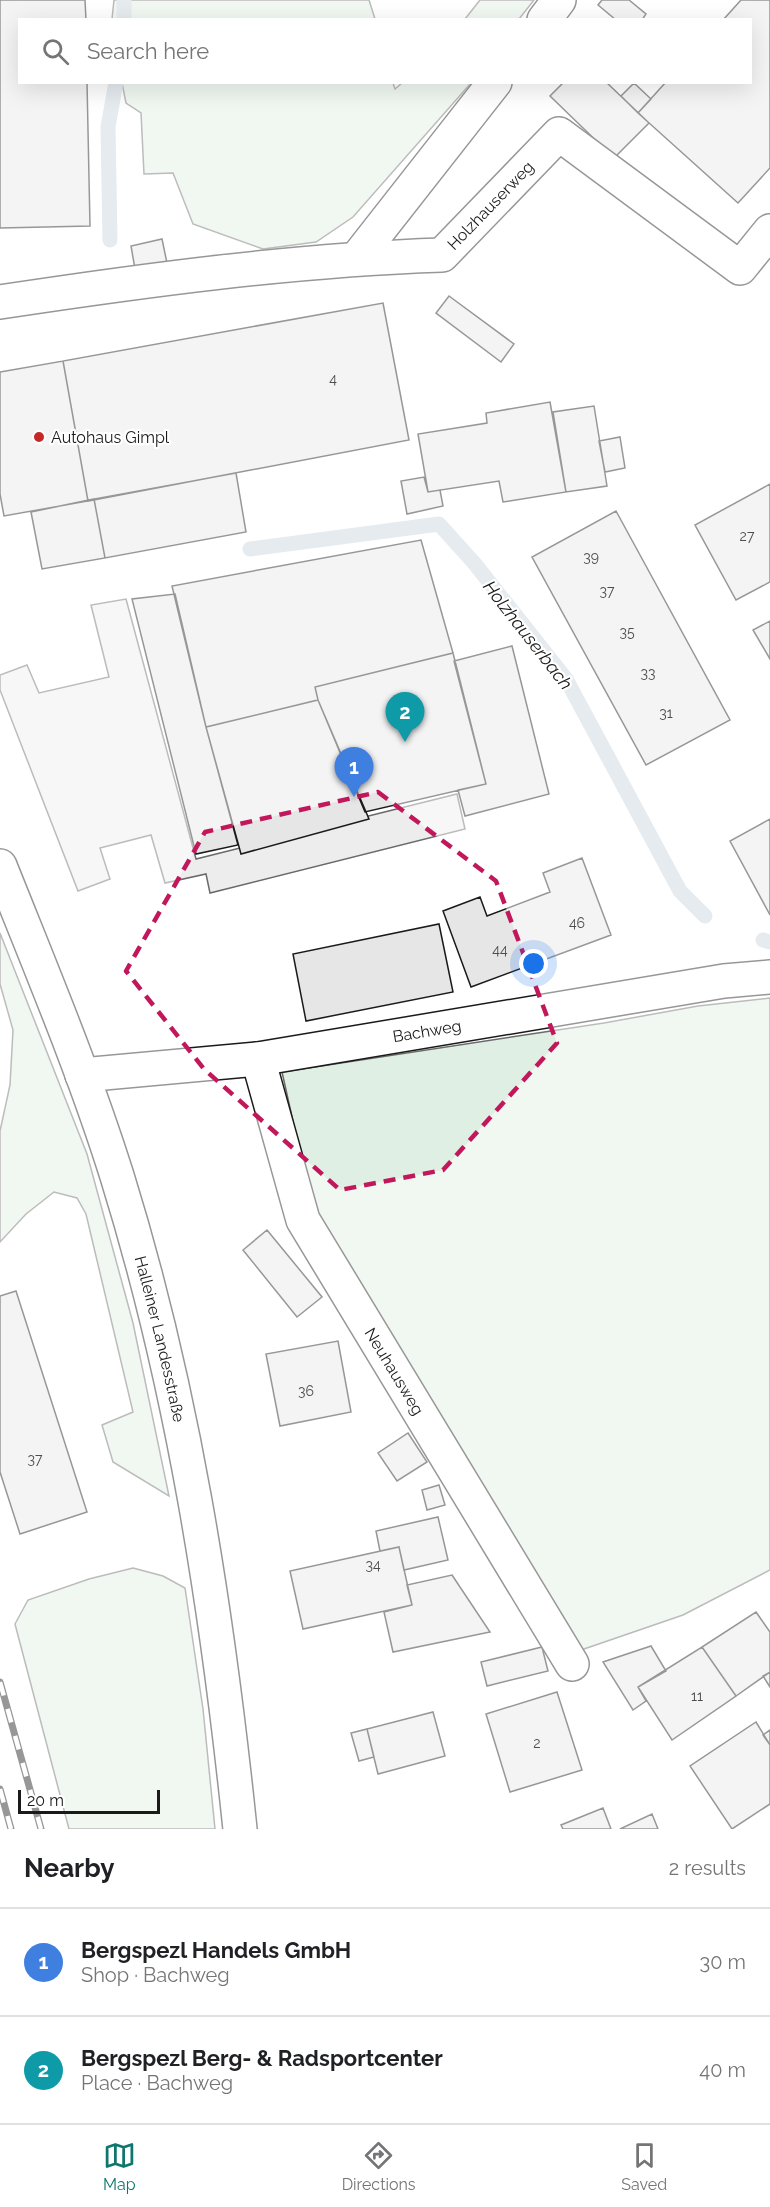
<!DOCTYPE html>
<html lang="en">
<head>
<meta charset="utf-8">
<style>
  body { margin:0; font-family:Raleway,sans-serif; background:#f6f6f6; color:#202124 }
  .scale { position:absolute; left:18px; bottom:15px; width:142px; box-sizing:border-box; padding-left:6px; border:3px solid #1a1a1a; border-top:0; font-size:16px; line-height:21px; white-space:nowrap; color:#1a1a1a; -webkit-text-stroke:4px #fff; paint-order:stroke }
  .you { position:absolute; left:534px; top:964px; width:21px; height:21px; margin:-15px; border:4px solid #fff; border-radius:50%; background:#1a73e8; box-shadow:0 0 0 9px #1a73e833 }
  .badge { display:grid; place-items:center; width:39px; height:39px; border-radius:50%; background:#0f766e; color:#fff; font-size:20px; font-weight:700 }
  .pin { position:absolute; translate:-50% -50px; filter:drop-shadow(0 2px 3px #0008) }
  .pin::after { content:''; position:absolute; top:32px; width:21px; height:18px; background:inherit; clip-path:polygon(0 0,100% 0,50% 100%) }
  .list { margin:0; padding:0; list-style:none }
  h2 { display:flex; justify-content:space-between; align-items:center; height:78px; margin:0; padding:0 24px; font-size:26px }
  h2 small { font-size:20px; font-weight:400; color:#757577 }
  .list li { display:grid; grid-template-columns:39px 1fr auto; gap:18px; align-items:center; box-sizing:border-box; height:108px; padding:0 24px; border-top:2px solid #e0e0e0 }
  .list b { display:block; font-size:22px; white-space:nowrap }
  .list p { margin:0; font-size:20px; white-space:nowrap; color:#757577 }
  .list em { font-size:20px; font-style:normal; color:#757577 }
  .icon { flex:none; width:33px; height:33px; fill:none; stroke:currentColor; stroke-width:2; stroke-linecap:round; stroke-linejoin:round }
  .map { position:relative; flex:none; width:770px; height:1829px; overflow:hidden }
  .search { position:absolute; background:#fff; box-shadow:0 6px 24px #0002; left:18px; right:18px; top:18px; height:66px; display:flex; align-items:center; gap:15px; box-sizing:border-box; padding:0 21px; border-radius:0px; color:#757577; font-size:22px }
  .sheet { height:294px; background:#fff }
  nav { display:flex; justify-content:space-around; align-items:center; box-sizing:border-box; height:84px; border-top:2px solid #e0e0e0; background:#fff; font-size:16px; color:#757577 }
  nav a { display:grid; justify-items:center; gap:3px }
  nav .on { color:#0f766e }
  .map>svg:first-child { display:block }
  .green { fill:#e0efe3; stroke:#6a6a6a; stroke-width:1.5 }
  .parking { fill:#ededed; stroke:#6a6a6a; stroke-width:1.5 }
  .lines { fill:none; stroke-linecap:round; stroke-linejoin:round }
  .stream { stroke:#c6d2dc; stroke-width:15 }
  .building { fill:#e6e6e6; stroke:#1a1a1a; stroke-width:1.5 }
  .minor-casing { stroke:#1a1a1a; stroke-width:36 }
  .major-casing { stroke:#1a1a1a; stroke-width:36 }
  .minor { stroke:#fff; stroke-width:33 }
  .major { stroke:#fff; stroke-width:33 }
  .rail-casing { stroke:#1a1a1a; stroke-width:7 }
  .rail { stroke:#fff; stroke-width:4.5; stroke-dasharray:14; stroke-linecap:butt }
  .marked { fill:none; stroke:#c2185b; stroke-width:4.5; stroke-dasharray:12 8; stroke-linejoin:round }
  .poi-dot { fill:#c62828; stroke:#fff; stroke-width:2 }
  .labels { text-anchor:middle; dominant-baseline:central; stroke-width:4.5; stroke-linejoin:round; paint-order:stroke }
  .number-label { font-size:14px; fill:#4d4d4d }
  .street-label { font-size:16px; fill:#1a1a1a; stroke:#fff }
  .poi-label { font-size:16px; fill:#1a1a1a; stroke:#fff; text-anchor:start }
  .water-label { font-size:18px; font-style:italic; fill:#1a1a1a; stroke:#fff }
</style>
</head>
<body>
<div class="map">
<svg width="770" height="1829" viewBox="0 0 770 1829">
  <rect width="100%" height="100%" fill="#fff"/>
  <path class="green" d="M 114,0 L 369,0 L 375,19 L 112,19 Z
    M 480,0 L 534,0 L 519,19 L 465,19 Z
    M 393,83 L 395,89 L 402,83 L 471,83 L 353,217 L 316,242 L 263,249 L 193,224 L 173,173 L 144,174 L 141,113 L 126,103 L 122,83 Z
    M 0,933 L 87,1154 L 133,1323 L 169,1496 L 113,1462 L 102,1425 L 133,1412 L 86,1214 L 77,1198 L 54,1192 L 26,1214 L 0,1242 L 0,1131 L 10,1085 L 13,1030 L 0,984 Z
    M 770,998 L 770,1570 L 683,1615 L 581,1650 L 315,1220 L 282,1072 L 604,1023 L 698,1006 Z
    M 133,1568 L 163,1576 L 185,1588 L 203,1709 L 215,1829 L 69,1829 L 15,1624 L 28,1600 L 89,1579 Z"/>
  <path class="parking" d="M 126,599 L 196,859 L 457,794 L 465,829 L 210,893 L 206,874 L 165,883 L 151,835 L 100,848 L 110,879 L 78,891 L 0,690 L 0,675 L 27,665 L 39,693 L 109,677 L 91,605 Z"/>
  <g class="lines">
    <path class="stream" d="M 124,0 L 124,20
      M 110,240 L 108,127 L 116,82
      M 250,549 L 439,524 L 475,564 L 566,679 L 680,891 L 705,916
      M 763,940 L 770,942"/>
  </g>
  <path class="building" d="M 0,0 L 85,0 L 86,20 L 20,20 L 20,82 L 87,82 L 90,226 L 0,228 Z
    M 602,0 L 629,0 L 646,14 L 642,20 L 616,20 L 598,5 Z
    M 741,0 L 770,0 L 770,168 L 738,203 L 638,113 L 666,82 L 750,82 L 750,20 L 723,20 Z
    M 564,82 L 606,82 L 649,123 L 614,158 L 550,96 Z
    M 634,83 L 651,99 L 638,113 L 621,96 Z
    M 162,239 L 167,263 L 135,269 L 131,246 Z
    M 449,296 L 514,344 L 501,362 L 436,313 Z
    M 383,303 L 409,440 L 88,501 L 63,361 Z
    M 63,361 L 88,501 L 4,516 L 0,494 L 0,372 Z
    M 550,402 L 566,492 L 503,502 L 499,481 L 428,492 L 418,434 L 487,423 L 486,413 Z
    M 594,406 L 607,486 L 566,492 L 553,412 Z
    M 620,437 L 625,468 L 605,472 L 599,441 Z
    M 236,473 L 246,532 L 105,558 L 94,499 Z
    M 424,477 L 428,492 L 440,490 L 443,506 L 407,514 L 401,481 Z
    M 770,484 L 770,582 L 736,600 L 695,525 Z
    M 94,499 L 105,558 L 42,569 L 31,512 Z
    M 616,511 L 730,720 L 646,765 L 532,557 Z
    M 421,540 L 453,653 L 315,687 L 318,700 L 206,727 L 172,586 Z
    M 175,594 L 206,727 L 238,845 L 196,854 L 132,599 Z
    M 770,621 L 770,659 L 753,630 Z
    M 512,646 L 549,794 L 465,816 L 458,790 L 486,784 L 454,661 Z
    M 453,653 L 486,784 L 365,812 L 318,700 L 315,687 Z
    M 318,700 L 369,819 L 241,854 L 206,727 Z
    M 770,819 L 770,915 L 730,841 Z
    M 582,858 L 611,935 L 471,987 L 443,911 L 480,897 L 487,916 L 550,892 L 543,873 Z
    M 439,924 L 453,992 L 306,1021 L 293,954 Z
    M 267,1230 L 322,1297 L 297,1317 L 243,1250 Z
    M 16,1291 L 87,1512 L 20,1534 L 0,1472 L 0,1296 Z
    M 338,1341 L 351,1412 L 280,1426 L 266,1354 Z
    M 408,1433 L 427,1462 L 397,1481 L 378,1453 Z
    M 439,1485 L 445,1505 L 427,1510 L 422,1490 Z
    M 438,1517 L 448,1560 L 404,1570 L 399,1547 L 380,1551 L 376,1531 Z
    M 399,1547 L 412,1605 L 303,1629 L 290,1571 Z
    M 452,1575 L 490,1632 L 393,1652 L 384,1612 L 412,1605 L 407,1585 Z
    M 756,1612 L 770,1632 L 770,1672 L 736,1696 L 702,1647 Z
    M 651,1646 L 666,1671 L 638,1687 L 646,1701 L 633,1710 L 603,1662 Z
    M 542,1647 L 548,1671 L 487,1686 L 481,1662 Z
    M 702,1647 L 736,1696 L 672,1740 L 638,1687 Z
    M 770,1672 L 770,1687 L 763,1676 Z
    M 557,1692 L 582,1770 L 510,1792 L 486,1714 Z
    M 433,1712 L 445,1756 L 378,1774 L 367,1729 Z
    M 756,1722 L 770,1745 L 770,1804 L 732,1829 L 690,1766 Z
    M 367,1729 L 374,1757 L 359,1761 L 351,1733 Z
    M 770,1730 L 770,1745 L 763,1735 Z
    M 603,1808 L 611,1829 L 563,1829 L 561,1825 Z
    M 652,1814 L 658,1829 L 620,1829 Z"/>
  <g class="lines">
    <defs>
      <g id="minor">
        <path d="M 544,20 L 559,0"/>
        <path d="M 357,258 L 495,82"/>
        <path id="s1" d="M 0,302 C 146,280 294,260 442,255 L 559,134 L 740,268 L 770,231"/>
        <path id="s2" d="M 258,1059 L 303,1220 L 572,1664"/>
        <path id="s3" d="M 82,1075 L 258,1059 L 724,981 L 770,977"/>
      </g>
      <g id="major">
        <path id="s4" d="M 0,866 C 41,969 84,1071 117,1176 C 183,1388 217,1608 240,1829"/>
      </g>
    </defs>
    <use href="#minor" class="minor-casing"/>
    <use href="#major" class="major-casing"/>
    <use href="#minor" class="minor"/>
    <use href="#major" class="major"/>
    <defs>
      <path id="rail" d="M 0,1682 L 41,1829
        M 0,1789 L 11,1829"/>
    </defs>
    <use href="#rail" class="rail-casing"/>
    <use href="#rail" class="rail"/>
  </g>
  <path d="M0 0H770V1829H0ZM 378,792 L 496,881 L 557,1043 L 443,1170 L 340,1190 L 204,1069 L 126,971 L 205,832 Z" fill="#fff" fill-opacity=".55" fill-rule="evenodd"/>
  <path class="marked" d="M 378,792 L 496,881 L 557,1043 L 443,1170 L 340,1190 L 204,1069 L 126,971 L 205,832 Z"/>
  <circle class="poi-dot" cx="39" cy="437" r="6"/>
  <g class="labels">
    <g class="number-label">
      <text x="333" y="379">4</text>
      <text x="747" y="536">27</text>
      <text x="591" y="557">39</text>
      <text x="607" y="591">37</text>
      <text x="627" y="632">35</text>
      <text x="648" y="673">33</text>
      <text x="666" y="713">31</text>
      <text x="577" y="923">46</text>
      <text x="500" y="950">44</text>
      <text x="306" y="1391">36</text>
      <text x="35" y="1459">37</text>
      <text x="373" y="1565">34</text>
      <text x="697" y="1696">11</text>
      <text x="537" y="1743">2</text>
    </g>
    <g class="street-label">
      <text stroke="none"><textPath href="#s1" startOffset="514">Holzhauserweg</textPath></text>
      <text stroke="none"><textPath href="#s3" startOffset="348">Bachweg</textPath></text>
      <text stroke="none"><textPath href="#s4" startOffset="500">Halleiner Landesstraße</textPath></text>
      <text stroke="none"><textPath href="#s2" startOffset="344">Neuhausweg</textPath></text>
    </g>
    <g class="poi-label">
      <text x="51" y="437">Autohaus Gimpl</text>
    </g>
    <g class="water-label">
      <text transform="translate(528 635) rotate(52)">Holzhauserbach</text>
    </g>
  </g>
</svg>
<div class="scale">20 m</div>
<div class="you"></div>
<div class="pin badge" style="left:354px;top:797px;background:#3f7fe0">1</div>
<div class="pin badge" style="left:405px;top:742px;background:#0f9aa8">2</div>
<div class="search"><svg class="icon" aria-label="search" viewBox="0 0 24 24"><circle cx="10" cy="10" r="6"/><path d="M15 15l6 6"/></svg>Search here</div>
</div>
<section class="sheet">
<h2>Nearby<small>2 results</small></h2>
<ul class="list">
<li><span class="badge" style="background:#3f7fe0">1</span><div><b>Bergspezl Handels GmbH</b><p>Shop · Bachweg</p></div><em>30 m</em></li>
<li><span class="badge" style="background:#0f9aa8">2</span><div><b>Bergspezl Berg- &amp; Radsportcenter</b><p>Place · Bachweg</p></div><em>40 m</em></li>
</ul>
</section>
<nav>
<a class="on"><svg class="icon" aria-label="map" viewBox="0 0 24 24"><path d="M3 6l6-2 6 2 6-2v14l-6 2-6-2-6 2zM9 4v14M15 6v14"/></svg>Map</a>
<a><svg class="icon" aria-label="directions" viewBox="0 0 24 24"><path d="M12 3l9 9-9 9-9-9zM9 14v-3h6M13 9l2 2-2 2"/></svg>Directions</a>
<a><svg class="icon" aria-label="saved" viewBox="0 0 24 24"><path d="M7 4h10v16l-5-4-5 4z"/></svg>Saved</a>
</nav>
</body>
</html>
